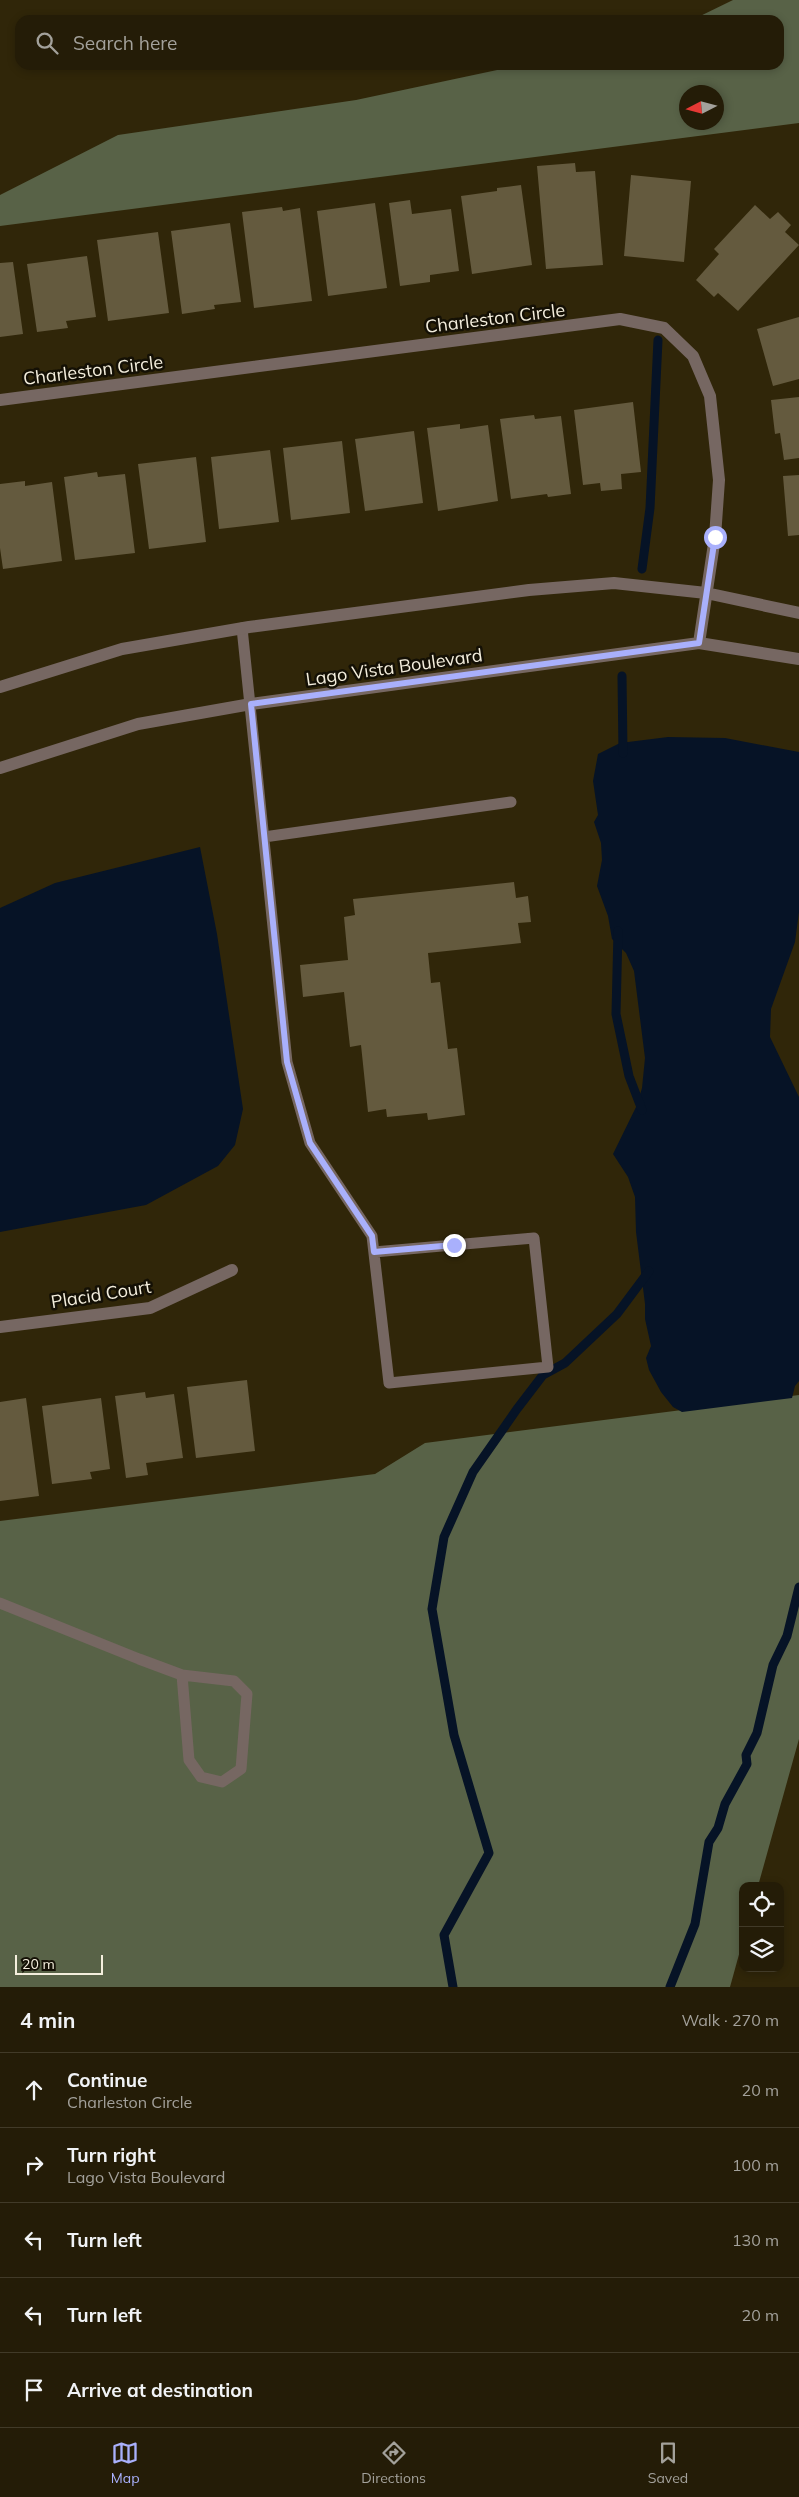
<!DOCTYPE html>
<html lang="en">
<head>
<meta charset="utf-8">
<style>
  body { margin:0; font-family:Mulish,sans-serif; background:#2c2511; color:#f1f3f6 }
  .controls { position:absolute; right:15px; bottom:15px; display:grid; overflow:hidden; border-radius:10px; box-shadow:0 2px 8px #0003 }
  .controls button { width:45px; height:45px; display:grid; place-items:center; padding:0; border:0; border-bottom:1px solid #413a28; background:#241c07; color:#f1f3f6; font:25px sans-serif }
  .compass { position:absolute; left:679px; top:85px; width:45px; height:45px; border-radius:50%; background:#241c07; box-shadow:0 2px 8px #0003; rotate:264deg }
  .scale { position:absolute; left:15px; bottom:12px; width:88px; box-sizing:border-box; padding-left:5px; border:2px solid #f4eedd; border-top:0; font-size:14px; line-height:18px; white-space:nowrap; color:#f4eedd; -webkit-text-stroke:4px #141005; paint-order:stroke }
  .stop { position:absolute; width:15px; height:15px; margin:-11px; border:4px solid #a9b0fc; border-radius:50%; background:#fff }
  .stop.end { background:#a9b0fc; border-color:#fff; box-shadow:0 1px 5px #0008 }
  .list { margin:0; padding:0; list-style:none }
  h2 { display:flex; justify-content:space-between; align-items:center; height:65px; margin:0; padding:0 20px; font-size:21px }
  h2 small { font-size:16px; font-weight:400; color:#a3a19b }
  .list li { display:grid; grid-template-columns:32px 1fr auto; gap:15px; align-items:center; box-sizing:border-box; height:75px; padding:0 20px; border-top:1px solid #413a28 }
  .list b { display:block; font-size:19px; white-space:nowrap }
  .list p { margin:0; font-size:16px; white-space:nowrap; color:#a3a19b }
  .list em { font-size:16px; font-style:normal; color:#a3a19b }
  .icon { flex:none; width:28px; height:28px; fill:none; stroke:currentColor; stroke-width:2; stroke-linecap:round; stroke-linejoin:round }
  .map { position:relative; flex:none; width:799px; height:1987px; overflow:hidden }
  .search { position:absolute; background:#241c07; box-shadow:0 2px 8px #0003; left:15px; right:15px; top:15px; height:55px; display:flex; align-items:center; gap:12px; box-sizing:border-box; padding:0 18px; border-radius:15px; color:#a3a19b; font-size:19px }
  .sheet { height:440px; background:#241c07 }
  nav { display:flex; justify-content:space-around; align-items:center; box-sizing:border-box; height:70px; border-top:1px solid #413a28; background:#241c07; font-size:14px; color:#a3a19b }
  nav a { display:grid; justify-items:center; gap:2px }
  nav .on { color:#a9b0fc }
  .map>svg:first-child { display:block }
  .forest { fill:#586247; fill-rule:evenodd }
  .water { fill:#061326 }
  .lines { fill:none; stroke-linecap:round; stroke-linejoin:round }
  .stream { stroke:#061326; stroke-width:9 }
  .building { fill:#645a3e }
  .lane { stroke:#766762; stroke-width:11 }
  .street { stroke:#766762; stroke-width:12 }
  .route { stroke:#a9b0fc; stroke-width:6 }
  .labels { text-anchor:middle; dominant-baseline:central; stroke-width:5; stroke-linejoin:round; paint-order:stroke }
  .street-label { font-size:18px; fill:#f4eedd; stroke:#141005 }
</style>
</head>
<body>
<div class="map">
<svg width="799" height="1987" viewBox="0 0 799 1987">
  <rect width="100%" height="100%" fill="#302609"/>
  <path class="forest" d="M 733,0 L 799,0 L 799,123 L 0,226 L 0,195 L 118,135 L 356,100 L 521,65 L 779,65 L 779,20 L 692,20 ZM 686,92 L 716,92 L 716,122 L 686,122 Z
    M 799,1395 L 799,1739 L 758,1886 L 743,1886 L 743,1940 L 730,1987 L 0,1987 L 0,1521 L 375,1474 L 425,1443 Z"/>
  <path class="water" d="M 668,737 L 725,738 L 799,752 L 799,912 L 795,942 L 771,1009 L 770,1037 L 799,1097 L 799,1381 L 795,1386 L 792,1398 L 682,1412 L 673,1407 L 661,1392 L 649,1370 L 646,1358 L 651,1346 L 645,1319 L 645,1304 L 636,1232 L 635,1197 L 628,1177 L 613,1154 L 637,1105 L 642,1088 L 645,1058 L 634,971 L 626,953 L 612,939 L 608,916 L 597,886 L 602,860 L 601,843 L 594,822 L 598,815 L 593,781 L 598,754 L 620,743 Z
    M 200,847 L 217,934 L 243,1109 L 235,1145 L 218,1166 L 146,1205 L 0,1232 L 0,908 L 55,883 Z"/>
  <g class="lines">
    <path class="stream" d="M 642,569 L 650,508 L 658,340
      M 622,676 L 623,753
      M 618,931 L 616,1014 L 629,1076 L 642,1110
      M 453,1987 L 444,1935 L 489,1853 L 454,1735 L 432,1609 L 444,1537 L 473,1472 L 517,1409 L 543,1375 L 565,1363 L 617,1314 L 649,1271
      M 670,1987 L 695,1924 L 709,1842 L 718,1828 L 725,1804 L 747,1764 L 746,1755 L 757,1733 L 773,1665 L 787,1636 L 799,1587"/>
  </g>
  <path class="building" d="M 575,163 L 576,172 L 595,171 L 603,265 L 546,269 L 537,166 Z
    M 631,175 L 691,181 L 684,262 L 624,256 Z
    M 521,185 L 532,265 L 472,274 L 461,196 L 497,191 L 497,188 Z
    M 410,200 L 412,214 L 451,209 L 459,271 L 430,275 L 430,282 L 400,286 L 389,203 Z
    M 375,203 L 387,288 L 328,296 L 317,211 Z
    M 755,205 L 770,219 L 778,212 L 791,225 L 785,232 L 799,245 L 738,311 L 718,293 L 714,297 L 696,280 L 719,254 L 714,249 Z
    M 282,207 L 283,211 L 300,208 L 312,301 L 254,308 L 242,212 Z
    M 230,223 L 241,302 L 214,305 L 215,309 L 182,314 L 171,231 Z
    M 158,232 L 169,313 L 108,321 L 97,240 Z
    M 87,256 L 96,317 L 66,321 L 68,328 L 37,332 L 27,264 Z
    M 13,262 L 23,334 L 0,337 L 0,263 Z
    M 799,317 L 799,379 L 773,386 L 757,329 Z
    M 799,397 L 799,458 L 784,460 L 780,433 L 775,434 L 771,400 Z
    M 633,402 L 641,472 L 621,474 L 622,489 L 601,491 L 600,483 L 583,485 L 574,410 Z
    M 534,415 L 535,419 L 561,416 L 571,494 L 548,497 L 547,494 L 511,499 L 500,419 Z
    M 460,424 L 460,429 L 488,425 L 498,501 L 438,511 L 427,428 Z
    M 414,431 L 423,503 L 365,511 L 355,439 Z
    M 342,441 L 350,513 L 291,520 L 283,448 Z
    M 270,450 L 279,522 L 219,529 L 211,457 Z
    M 196,457 L 206,542 L 149,549 L 138,464 Z
    M 97,472 L 98,477 L 125,474 L 135,553 L 75,560 L 64,477 Z
    M 799,475 L 799,535 L 788,536 L 783,476 Z
    M 25,481 L 25,486 L 52,482 L 62,561 L 3,569 L 0,548 L 0,484 Z
    M 514,882 L 516,898 L 528,896 L 531,922 L 518,923 L 521,943 L 428,953 L 431,983 L 440,982 L 448,1049 L 457,1048 L 465,1115 L 428,1120 L 427,1113 L 387,1117 L 386,1109 L 368,1112 L 361,1045 L 350,1047 L 344,992 L 303,997 L 300,965 L 348,960 L 344,917 L 355,915 L 353,899 Z
    M 247,1380 L 255,1451 L 196,1458 L 187,1387 Z
    M 145,1392 L 146,1398 L 174,1394 L 183,1458 L 146,1463 L 148,1475 L 126,1478 L 115,1396 Z
    M 26,1398 L 39,1496 L 0,1501 L 0,1402 Z
    M 101,1398 L 110,1469 L 90,1472 L 92,1479 L 52,1484 L 42,1406 Z"/>
  <g class="lines">
    <path class="lane" d="M 242,628 L 287,1062 L 310,1143 L 372,1236 L 389,1383 L 548,1367 L 534,1238 L 374,1252
      M 264,837 L 511,802
      M 0,1603 L 139,1659 L 182,1675 L 234,1681 L 247,1694 L 241,1769 L 222,1782 L 201,1777 L 189,1760 L 182,1675"/>
    <path class="street" d="M 0,400 L 620,319 L 664,328 L 693,356 L 710,396 L 719,480 L 715,537 L 699,643
      M 0,687 L 122,649 L 249,627 L 529,590 L 614,583 L 706,593 L 799,613
      M 0,768 L 138,724 L 251,704 L 699,643 L 799,659
      M 0,1327 L 150,1308 L 232,1270"/>
  </g>
  <g class="lines">
    <path class="route" d="M 454,1245 L 374,1252 L 372,1236 L 310,1143 L 287,1062 L 251,704 L 699,643 L 715,537"/>
  </g>
  <g class="labels">
    <g class="street-label">
      <text transform="translate(495 318) rotate(-7)">Charleston Circle</text>
      <text transform="translate(93 370) rotate(-7)">Charleston Circle</text>
      <text transform="translate(394 667) rotate(-8)">Lago Vista Boulevard</text>
      <text transform="translate(101 1294) rotate(-9)">Placid Court</text>
    </g>
  </g>
</svg>
<div class="controls">
<button><svg class="icon" aria-label="locate" viewBox="0 0 24 24"><circle cx="12" cy="12" r="6"/><path d="M12 2v4M12 18v4M2 12h4M18 12h4"/></svg></button>
<button><svg class="icon" aria-label="layers" viewBox="0 0 24 24"><path d="M12 4l9 5-9 5-9-5zM3 14l9 5 9-5"/></svg></button>
</div>
<svg class="compass" viewBox="-18 -18 36 36"><path d="M0-13l5 13h-10z" fill="#e53935"/><path d="M0 13l5-13h-10z" fill="#a3a19b"/></svg>
<div class="scale">20 m</div>
<div class="stop" style="left:715px;top:537px"></div>
<div class="stop end" style="left:454px;top:1245px"></div>
<div class="search"><svg class="icon" aria-label="search" viewBox="0 0 24 24"><circle cx="10" cy="10" r="6"/><path d="M15 15l6 6"/></svg>Search here</div>
</div>
<section class="sheet">
<h2>4 min<small>Walk · 270 m</small></h2>
<ul class="list">
<li><svg class="icon" aria-label="ahead" viewBox="0 0 24 24"><path d="M12 20V5M6 11l6-6 6 6"/></svg><div><b>Continue</b><p>Charleston Circle</p></div><em>20 m</em></li>
<li><svg class="icon" aria-label="right" viewBox="0 0 24 24"><path d="M7 20v-9h11M14 6l5 5-5 5"/></svg><div><b>Turn right</b><p>Lago Vista Boulevard</p></div><em>100 m</em></li>
<li><svg class="icon" aria-label="left" viewBox="0 0 24 24"><path d="M17 20v-9H6M10 6l-5 5 5 5"/></svg><div><b>Turn left</b></div><em>130 m</em></li>
<li><svg class="icon" aria-label="left" viewBox="0 0 24 24"><path d="M17 20v-9H6M10 6l-5 5 5 5"/></svg><div><b>Turn left</b></div><em>20 m</em></li>
<li><svg class="icon" aria-label="arrive" viewBox="0 0 24 24"><path d="M6 21V4h12l-3 4 3 4H6"/></svg><div><b>Arrive at destination</b></div></li>
</ul>
</section>
<nav>
<a class="on"><svg class="icon" aria-label="map" viewBox="0 0 24 24"><path d="M3 6l6-2 6 2 6-2v14l-6 2-6-2-6 2zM9 4v14M15 6v14"/></svg>Map</a>
<a><svg class="icon" aria-label="directions" viewBox="0 0 24 24"><path d="M12 3l9 9-9 9-9-9zM9 14v-3h6M13 9l2 2-2 2"/></svg>Directions</a>
<a><svg class="icon" aria-label="saved" viewBox="0 0 24 24"><path d="M7 4h10v16l-5-4-5 4z"/></svg>Saved</a>
</nav>
</body>
</html>
